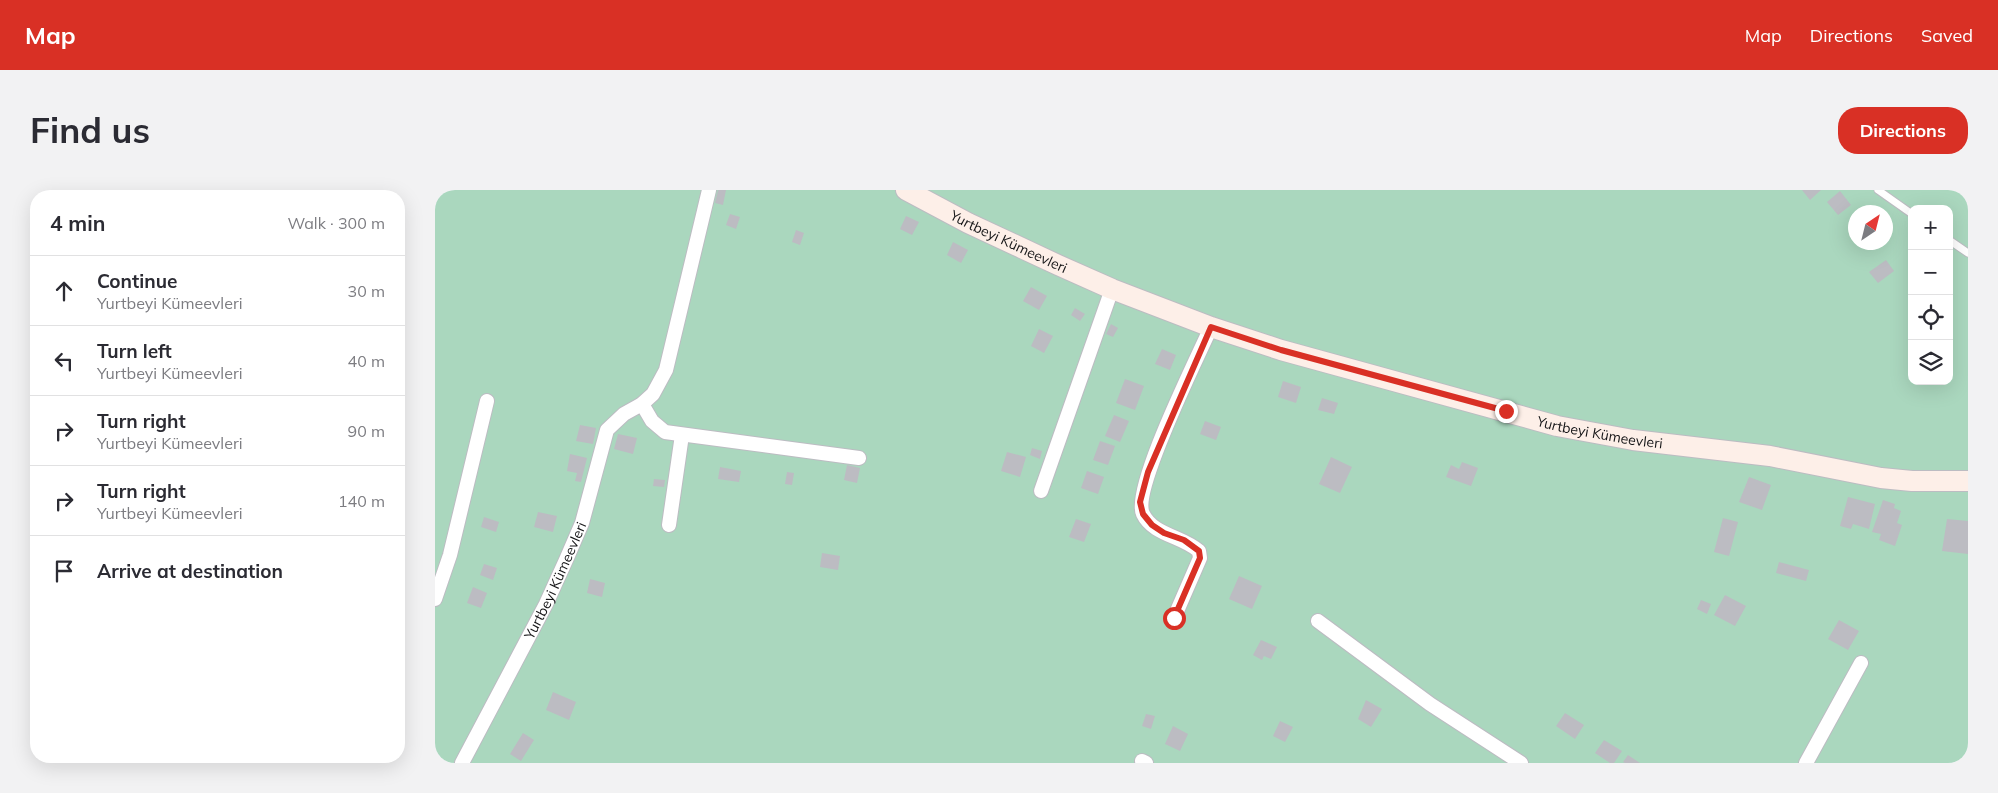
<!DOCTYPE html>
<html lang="en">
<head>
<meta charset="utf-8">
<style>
  body { margin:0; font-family:Mulish,sans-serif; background:#f2f2f3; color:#2b2b33 }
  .controls { position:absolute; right:15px; top:15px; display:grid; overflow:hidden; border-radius:10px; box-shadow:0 5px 20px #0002 }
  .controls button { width:45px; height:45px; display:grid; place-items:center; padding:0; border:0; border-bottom:1px solid #e1e1e2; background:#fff; color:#2b2b33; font:25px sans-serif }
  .compass { position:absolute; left:1413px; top:15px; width:45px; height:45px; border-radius:50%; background:#fff; box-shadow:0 5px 20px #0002; rotate:35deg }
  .stop { position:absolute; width:15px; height:15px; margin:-11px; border:4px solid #d93025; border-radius:50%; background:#fff }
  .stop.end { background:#d93025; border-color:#fff; box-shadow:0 1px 5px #0008 }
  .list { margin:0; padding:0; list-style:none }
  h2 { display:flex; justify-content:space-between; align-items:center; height:65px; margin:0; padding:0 20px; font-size:21px }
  h2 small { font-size:16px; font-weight:400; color:#7c7c81 }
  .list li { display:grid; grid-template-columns:32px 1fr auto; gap:15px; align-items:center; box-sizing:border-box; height:70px; padding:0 20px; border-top:1px solid #e1e1e2 }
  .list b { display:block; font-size:19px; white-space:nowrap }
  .list p { margin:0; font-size:16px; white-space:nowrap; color:#7c7c81 }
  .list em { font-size:16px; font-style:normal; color:#7c7c81 }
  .icon { flex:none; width:28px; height:28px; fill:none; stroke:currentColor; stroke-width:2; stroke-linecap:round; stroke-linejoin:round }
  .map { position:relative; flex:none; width:1533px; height:573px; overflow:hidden; border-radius:20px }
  header { display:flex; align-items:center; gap:30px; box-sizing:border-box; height:70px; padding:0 25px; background:#d93025; color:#fff }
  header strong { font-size:24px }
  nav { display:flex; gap:28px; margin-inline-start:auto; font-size:18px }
  .intro { display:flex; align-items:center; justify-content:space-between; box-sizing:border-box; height:120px; padding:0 30px }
  h1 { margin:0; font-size:35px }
  .button { padding:12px 22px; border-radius:20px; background:#d93025; color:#fff; font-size:18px; font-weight:700 }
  main { display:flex; gap:30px; padding:0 30px }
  aside { flex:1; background:#fff; border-radius:20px; box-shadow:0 5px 20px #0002 }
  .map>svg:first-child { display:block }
  .green { fill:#aad7be; fill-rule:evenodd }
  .building { fill:#bcbcc2 }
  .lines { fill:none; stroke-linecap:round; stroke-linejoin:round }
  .lane-casing { stroke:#bcbcc2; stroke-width:9 }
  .street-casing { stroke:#bcbcc2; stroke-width:16 }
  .secondary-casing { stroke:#bcbcc2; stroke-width:22 }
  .lane { stroke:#fff; stroke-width:7 }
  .street { stroke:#fff; stroke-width:14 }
  .secondary { stroke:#fdefe8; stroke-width:20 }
  .route { stroke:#d93025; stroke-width:6 }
  .labels { text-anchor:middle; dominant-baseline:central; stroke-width:4.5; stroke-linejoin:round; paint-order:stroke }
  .street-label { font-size:14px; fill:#151517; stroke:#fff }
</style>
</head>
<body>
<header>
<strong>Map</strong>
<nav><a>Map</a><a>Directions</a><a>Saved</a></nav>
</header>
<div class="intro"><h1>Find us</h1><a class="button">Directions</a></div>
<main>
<aside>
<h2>4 min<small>Walk · 300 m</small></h2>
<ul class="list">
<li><svg class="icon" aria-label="ahead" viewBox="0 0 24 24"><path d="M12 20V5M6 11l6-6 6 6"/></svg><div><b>Continue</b><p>Yurtbeyi Kümeevleri</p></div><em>30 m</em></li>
<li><svg class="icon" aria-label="left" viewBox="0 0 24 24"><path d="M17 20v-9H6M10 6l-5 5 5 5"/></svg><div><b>Turn left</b><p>Yurtbeyi Kümeevleri</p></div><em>40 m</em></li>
<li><svg class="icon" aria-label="right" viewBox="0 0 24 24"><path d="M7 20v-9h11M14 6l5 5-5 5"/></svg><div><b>Turn right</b><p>Yurtbeyi Kümeevleri</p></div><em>90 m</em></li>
<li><svg class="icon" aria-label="right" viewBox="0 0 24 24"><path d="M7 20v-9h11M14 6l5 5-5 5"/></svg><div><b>Turn right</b><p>Yurtbeyi Kümeevleri</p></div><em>140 m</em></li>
<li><svg class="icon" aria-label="arrive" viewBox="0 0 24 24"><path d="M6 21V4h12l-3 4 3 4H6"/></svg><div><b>Arrive at destination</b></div></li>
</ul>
</aside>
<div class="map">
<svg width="1533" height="573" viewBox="0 0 1533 573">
  <rect width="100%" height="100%" fill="#f9f9ff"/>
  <path class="green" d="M 0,0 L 1533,0 L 1533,573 L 0,573 ZM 1477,19 L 1514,19 L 1514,191 L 1477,191 ZM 1420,22 L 1450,22 L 1450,52 L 1420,52 Z"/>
  <path class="building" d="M 283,0 L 291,0 L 288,15 L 280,13 Z
    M 1367,0 L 1386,0 L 1375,10 Z
    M 1405,1 L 1416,15 L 1403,25 L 1392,12 Z
    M 295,24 L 305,27 L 301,39 L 291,35 Z
    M 471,26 L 484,32 L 477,45 L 465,39 Z
    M 361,40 L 369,43 L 365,55 L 357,52 Z
    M 518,52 L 533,60 L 526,73 L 512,65 Z
    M 1451,70 L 1459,81 L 1443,93 L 1434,82 Z
    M 596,97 L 612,106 L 604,120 L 588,111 Z
    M 640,118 L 650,124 L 645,131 L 636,125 Z
    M 676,134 L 683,138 L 678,147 L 671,144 Z
    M 604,139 L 618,146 L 609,163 L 596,156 Z
    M 727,159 L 741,165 L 735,180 L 720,174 Z
    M 690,189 L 709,196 L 700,220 L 681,213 Z
    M 848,191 L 866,197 L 861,213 L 843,207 Z
    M 887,208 L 903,213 L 899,224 L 883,220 Z
    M 679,225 L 694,231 L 685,252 L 670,246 Z
    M 770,231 L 786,237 L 781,250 L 765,244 Z
    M 145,235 L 161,238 L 158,254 L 141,251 Z
    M 183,244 L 202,248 L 198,264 L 179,259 Z
    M 665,251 L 680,256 L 673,275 L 658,270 Z
    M 597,258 L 607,261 L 605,269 L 595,265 Z
    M 572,262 L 591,267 L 585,287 L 566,281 Z
    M 135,264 L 152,268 L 146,292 L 140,291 L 142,283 L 132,281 Z
    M 896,267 L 917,277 L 905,303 L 884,294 Z
    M 1027,272 L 1043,278 L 1036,296 L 1011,287 L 1016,275 L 1024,279 Z
    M 412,275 L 425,278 L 422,293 L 409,290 Z
    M 285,277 L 306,281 L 304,292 L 283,289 Z
    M 652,281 L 669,287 L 663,304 L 646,298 Z
    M 352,282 L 359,283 L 357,295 L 350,294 Z
    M 1314,287 L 1336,295 L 1327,320 L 1304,312 Z
    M 219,289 L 230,290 L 229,297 L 218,296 Z
    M 1413,307 L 1440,314 L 1434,339 L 1418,334 L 1416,339 L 1405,336 Z
    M 1448,310 L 1460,314 L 1459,318 L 1466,321 L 1462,333 L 1467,335 L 1460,356 L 1444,350 L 1446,344 L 1437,342 Z
    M 103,322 L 122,326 L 118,342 L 99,337 Z
    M 49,327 L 64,332 L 61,342 L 46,337 Z
    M 1288,328 L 1303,332 L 1294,366 L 1279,362 Z
    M 641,329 L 656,334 L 649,352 L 634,347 Z
    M 1512,329 L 1533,331 L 1533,364 L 1507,361 Z
    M 387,363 L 405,366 L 403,380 L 385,377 Z
    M 1344,372 L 1374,380 L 1371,391 L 1341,383 Z
    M 49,374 L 62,378 L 58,390 L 45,385 Z
    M 804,386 L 827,396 L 817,419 L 794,409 Z
    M 155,389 L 170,393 L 167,407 L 152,403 Z
    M 38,397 L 52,403 L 46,418 L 32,413 Z
    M 1290,405 L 1311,416 L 1300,436 L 1279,425 Z
    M 1266,410 L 1276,414 L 1272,424 L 1262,419 Z
    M 1404,430 L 1424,441 L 1413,460 L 1393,449 Z
    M 826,450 L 842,457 L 836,469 L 829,466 L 827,470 L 818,465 Z
    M 118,502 L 141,512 L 134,530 L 111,520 Z
    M 931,510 L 947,519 L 936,537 L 923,529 Z
    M 1130,523 L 1149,535 L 1140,549 L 1121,536 Z
    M 711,524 L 720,526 L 716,539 L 707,536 Z
    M 845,531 L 858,537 L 850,552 L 838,546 Z
    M 738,536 L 753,544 L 745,561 L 730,554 Z
    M 88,543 L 99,550 L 86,571 L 75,564 Z
    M 1169,550 L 1187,561 L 1179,573 L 1175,573 L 1160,563 Z
    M 1193,565 L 1205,573 L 1190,573 L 1188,572 Z"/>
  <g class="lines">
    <defs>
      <path id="lane" d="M 1443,0 L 1477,24
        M 1514,50 L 1533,63"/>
      <g id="street">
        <path d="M 207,214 L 217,231 L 230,242 L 424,268"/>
        <path d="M 606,301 L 677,99"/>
        <path d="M 234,335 L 247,245"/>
        <path d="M 0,409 L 15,365 L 52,211"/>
        <path d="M 739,428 L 765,368 L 764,361 C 747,346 718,345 708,324 C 696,300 763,167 776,137"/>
        <path d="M 883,431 L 995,514 L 1086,573"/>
        <path d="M 707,571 L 711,573"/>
        <path id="s1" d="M 27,573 L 111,414 L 131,370 L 147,333 L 172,240 L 189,224 L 207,214 L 218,204 L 231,180 L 274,0"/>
        <path d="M 1371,573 L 1426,473"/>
      </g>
      <g id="secondary">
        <path id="s2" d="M 471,0 L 533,33 L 623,75 L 677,99 L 776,137 L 846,160 L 1122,236 L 1198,250 L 1335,266 L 1446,288 L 1477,291 L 1533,291"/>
      </g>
    </defs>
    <use href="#lane" class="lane-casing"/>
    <use href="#street" class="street-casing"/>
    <use href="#secondary" class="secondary-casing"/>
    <use href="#lane" class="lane"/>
    <use href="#street" class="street"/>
    <use href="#secondary" class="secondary"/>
  </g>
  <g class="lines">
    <path class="route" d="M 739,428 L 765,368 L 764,361 L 749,350 L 729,343 L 717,335 L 708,324 L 705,312 L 713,282 L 776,137 L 846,160 L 1071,221"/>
  </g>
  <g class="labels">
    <g class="street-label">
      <text stroke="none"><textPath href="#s2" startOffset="115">Yurtbeyi Kümeevleri</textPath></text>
      <text stroke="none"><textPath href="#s2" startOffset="738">Yurtbeyi Kümeevleri</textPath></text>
      <text stroke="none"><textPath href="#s1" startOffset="205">Yurtbeyi Kümeevleri</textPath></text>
    </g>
  </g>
</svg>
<div class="controls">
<button>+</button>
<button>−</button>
<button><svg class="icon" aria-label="locate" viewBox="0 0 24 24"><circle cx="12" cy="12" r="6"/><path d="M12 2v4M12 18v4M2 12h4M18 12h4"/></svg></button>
<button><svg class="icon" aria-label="layers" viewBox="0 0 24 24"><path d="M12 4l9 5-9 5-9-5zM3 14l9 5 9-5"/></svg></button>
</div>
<svg class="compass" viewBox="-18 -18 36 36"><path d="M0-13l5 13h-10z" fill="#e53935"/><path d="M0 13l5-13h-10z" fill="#7c7c81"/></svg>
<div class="stop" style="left:739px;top:428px"></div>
<div class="stop end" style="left:1071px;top:221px"></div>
</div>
</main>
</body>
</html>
